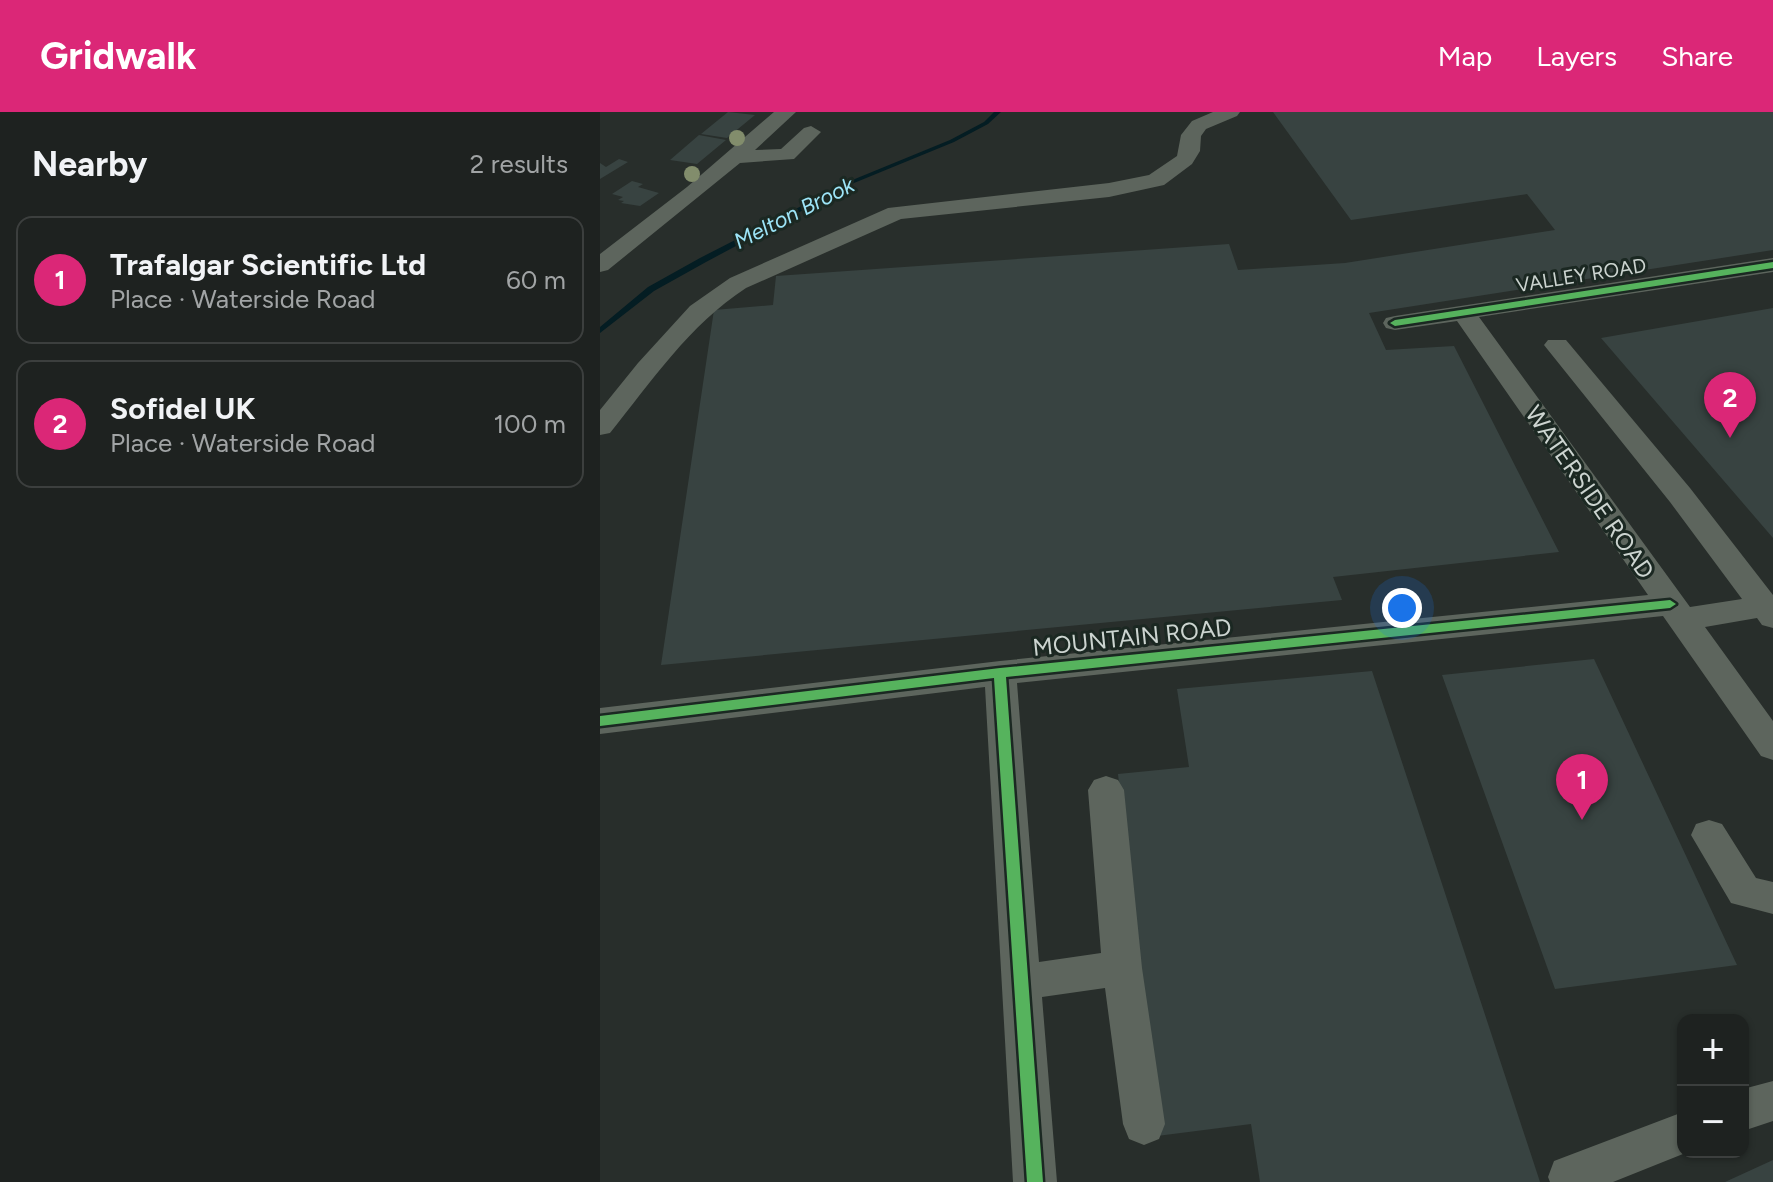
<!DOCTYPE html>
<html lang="en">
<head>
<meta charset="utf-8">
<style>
  body { margin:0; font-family:Figtree,sans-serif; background:#262a29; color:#f1f3f6 }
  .controls { position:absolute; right:24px; bottom:24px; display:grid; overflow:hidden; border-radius:16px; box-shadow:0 2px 6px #0004 }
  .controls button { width:72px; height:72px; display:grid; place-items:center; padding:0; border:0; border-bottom:2px solid #3c3f3e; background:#1e2220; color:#f1f3f6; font:40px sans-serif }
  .you { position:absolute; left:802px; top:496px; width:28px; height:28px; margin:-20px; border:6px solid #fff; border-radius:50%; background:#1a73e8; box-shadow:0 0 0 12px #1a73e833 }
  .badge { display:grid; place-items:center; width:52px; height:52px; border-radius:50%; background:#db2777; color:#fff; font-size:26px; font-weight:700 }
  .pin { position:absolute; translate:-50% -66px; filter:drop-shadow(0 2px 4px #0008) }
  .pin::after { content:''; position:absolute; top:42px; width:28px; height:24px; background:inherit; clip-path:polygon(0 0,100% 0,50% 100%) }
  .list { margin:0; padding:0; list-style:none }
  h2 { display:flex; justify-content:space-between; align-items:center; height:104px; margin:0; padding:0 32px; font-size:34px }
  h2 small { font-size:26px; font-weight:400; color:#a1a4a5 }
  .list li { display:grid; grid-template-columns:52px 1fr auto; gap:24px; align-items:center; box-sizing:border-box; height:128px; margin:0 16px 16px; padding:0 16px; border:2px solid #3c3f3e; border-radius:16px }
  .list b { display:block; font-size:30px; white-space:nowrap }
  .list p { margin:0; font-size:26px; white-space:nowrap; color:#a1a4a5 }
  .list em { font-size:26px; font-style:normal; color:#a1a4a5 }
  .map { position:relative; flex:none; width:1173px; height:1070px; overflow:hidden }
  header { display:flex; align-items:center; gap:48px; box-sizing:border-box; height:112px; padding:0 40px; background:#db2777; color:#fff }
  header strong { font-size:38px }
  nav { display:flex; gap:44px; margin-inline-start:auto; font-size:28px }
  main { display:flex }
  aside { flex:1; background:#1e2220 }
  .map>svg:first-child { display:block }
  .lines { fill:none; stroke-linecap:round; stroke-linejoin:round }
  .stream { fill:#041d23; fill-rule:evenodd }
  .building { fill:#384341 }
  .minor { fill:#5d655d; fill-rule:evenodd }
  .cycleway-casing { stroke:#1b2822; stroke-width:5 }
  .cycleway { fill:#56b35d; fill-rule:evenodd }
  .tree { fill:#828d6c }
  .labels { text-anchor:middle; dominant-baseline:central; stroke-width:6; stroke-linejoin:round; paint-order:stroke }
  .far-street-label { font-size:20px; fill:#ccd4d0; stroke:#1b2822 }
  .far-water-label { font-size:22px; font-style:italic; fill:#9de5f8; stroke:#1b2822 }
  .street-label { font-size:24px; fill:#ccd4d0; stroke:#1b2822 }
</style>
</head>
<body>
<header>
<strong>Gridwalk</strong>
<nav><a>Map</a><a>Layers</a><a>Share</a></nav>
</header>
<main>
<aside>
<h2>Nearby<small>2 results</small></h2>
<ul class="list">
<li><span class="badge">1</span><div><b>Trafalgar Scientific Ltd</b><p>Place · Waterside Road</p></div><em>60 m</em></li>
<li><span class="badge">2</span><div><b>Sofidel UK</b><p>Place · Waterside Road</p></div><em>100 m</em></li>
</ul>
</aside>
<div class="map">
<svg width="1173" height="1070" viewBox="0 0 1173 1070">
  <rect width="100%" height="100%" fill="#282e2b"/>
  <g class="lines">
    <path class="stream" d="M 394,0 L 401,0 L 388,12 L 354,30 L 254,71 L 106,150 L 54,179 L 0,221 L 0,215 L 48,175 L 100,146 L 250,69 L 350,28 L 384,10 Z"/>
  </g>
  <path class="building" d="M 128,0 L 155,3 L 127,26 L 101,22 Z
    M 673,0 L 1173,0 L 1173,138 L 769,201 L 786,238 L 854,234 L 959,440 L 733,465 L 742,488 L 61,553 L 114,198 L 173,193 L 176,164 L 629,132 L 638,158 L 745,151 L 955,118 L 927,82 L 751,108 Z
    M 99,23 L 126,28 L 97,52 L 70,48 Z
    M 19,47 L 28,50 L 0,67 L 0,51 L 6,55 Z
    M 32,69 L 43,72 L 38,75 L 59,81 L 40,94 L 21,91 L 24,89 L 18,88 L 23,85 L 12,82 Z
    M 1173,196 L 1173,426 L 1001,226 Z
    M 994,547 L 1137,853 L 955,877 L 842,563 Z
    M 772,559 L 940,1070 L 660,1070 L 651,1012 L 557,1024 L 518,662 L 589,655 L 577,577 Z
    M 1173,1048 L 1173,1070 L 1125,1070 Z"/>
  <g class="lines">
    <path class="minor" d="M 174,0 L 196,0 L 155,38 L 181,37 L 204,16 L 211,14 L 221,20 L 194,47 L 140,51 L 8,158 L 0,160 L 0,142 L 87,75 Z
      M 613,0 L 640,0 L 637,4 L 606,17 L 601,24 L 600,39 L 592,52 L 564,73 L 509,85 L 301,107 L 146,176 C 89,213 52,269 10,321 L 0,323 L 0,298 L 38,251 L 90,194 L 130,166 L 288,96 L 509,71 L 549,63 L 577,44 L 581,23 L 592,9 Z
      M 1173,146 L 1173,160 L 879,205 L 1090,495 L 1142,487 L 1070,390 L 948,238 L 944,233 L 948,228 L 966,228 L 1090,376 L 1173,483 L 1173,516 L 1162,513 L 1157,506 L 1105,515 L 1173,609 L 1173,648 L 1161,644 L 1063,504 L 417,571 L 439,850 L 501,841 L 488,678 L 494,668 L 506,664 L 518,668 L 524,678 L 542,856 L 565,1012 L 559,1027 L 544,1033 L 529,1027 L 523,1012 L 505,876 L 442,885 L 457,1070 L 413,1070 L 385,575 L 0,622 L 0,596 L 400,549 L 1048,483 L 857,209 L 795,218 L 786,216 L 783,211 L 786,206 L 795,204 Z
      M 1109,708 L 1122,712 L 1156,766 L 1173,770 L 1173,802 L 1131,791 L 1091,723 L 1096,712 Z
      M 1173,969 L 1173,1009 L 1143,1019 L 1143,977 Z
      M 1083,1000 L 1083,1040 L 1088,1040 L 1013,1070 L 950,1070 L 948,1065 L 954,1049 Z"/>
    <defs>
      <path id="cycleway" d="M 1173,150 L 1173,156 L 795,214 L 790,211 L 795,208 Z
        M 1070,488 L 1076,492 L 1070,496 L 406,565 L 443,1070 L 427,1070 L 394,566 L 0,614 L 0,604 L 400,556 Z"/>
    </defs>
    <use href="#cycleway" class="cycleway-casing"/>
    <use href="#cycleway" class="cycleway"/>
  </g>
  <g class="tree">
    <circle cx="137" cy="26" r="8"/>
    <circle cx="92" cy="62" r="8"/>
  </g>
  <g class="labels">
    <g class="far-street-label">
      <text transform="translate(981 163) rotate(-9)">VALLEY ROAD</text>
    </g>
    <g class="far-water-label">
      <text transform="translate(194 101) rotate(-27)">Melton Brook</text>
    </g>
    <g class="street-label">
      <text transform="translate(990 380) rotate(55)">WATERSIDE ROAD</text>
      <text transform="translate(532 525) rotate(-6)">MOUNTAIN ROAD</text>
    </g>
  </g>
</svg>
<div class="controls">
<button>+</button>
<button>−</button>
</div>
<div class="you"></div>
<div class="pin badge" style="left:982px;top:708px">1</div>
<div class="pin badge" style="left:1130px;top:326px">2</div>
</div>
</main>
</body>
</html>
